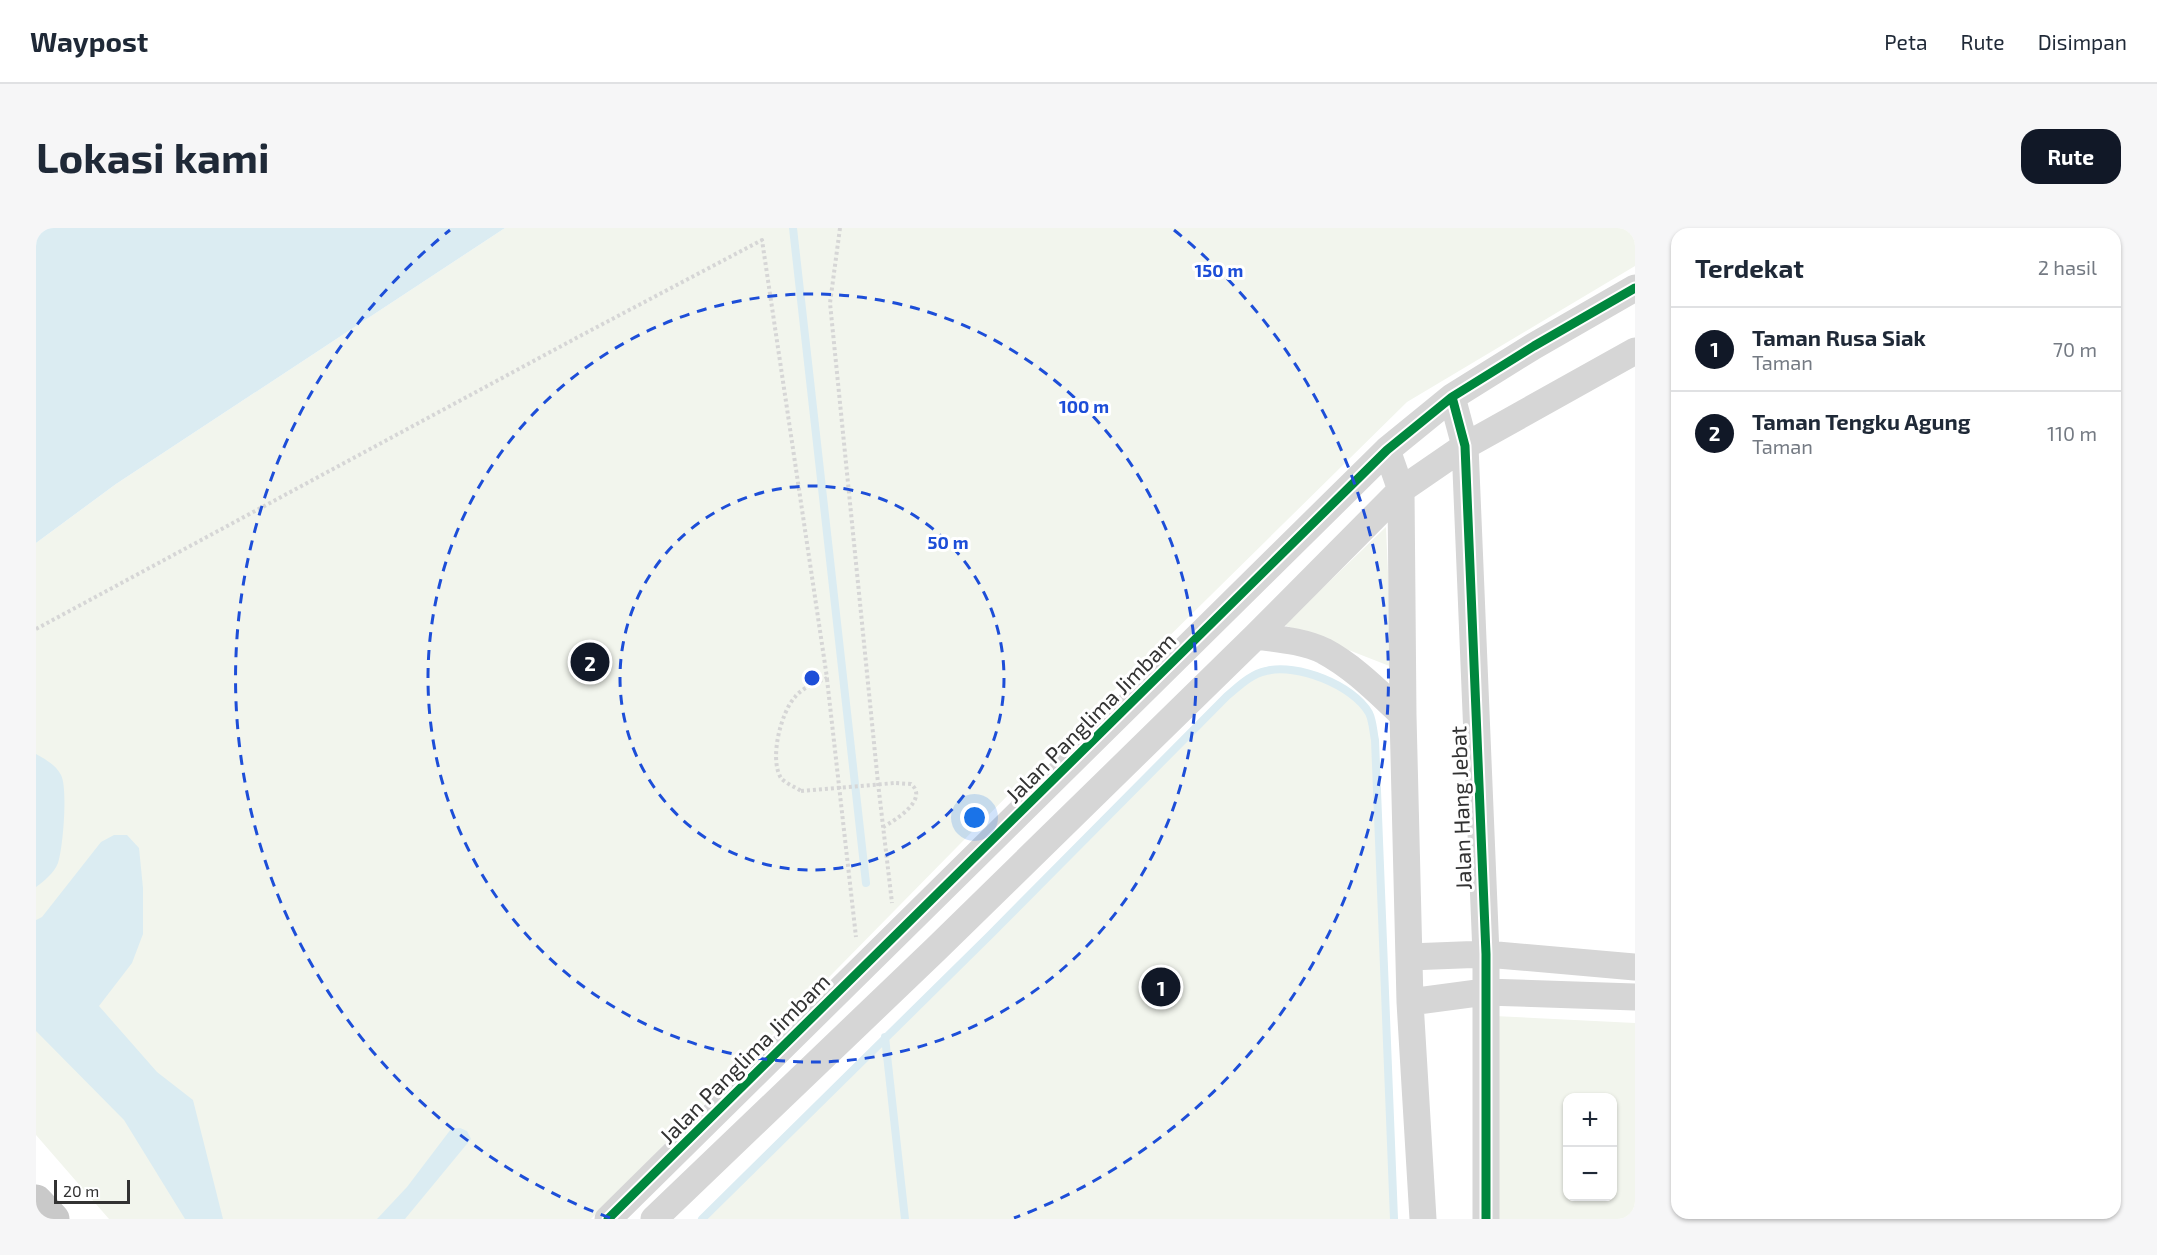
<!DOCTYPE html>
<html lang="id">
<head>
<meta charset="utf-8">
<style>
  body { margin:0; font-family:"Exo 2",sans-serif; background:#f6f6f7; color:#1f2937 }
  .controls { position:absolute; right:18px; bottom:18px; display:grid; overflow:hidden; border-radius:12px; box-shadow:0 2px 4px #0004 }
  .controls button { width:54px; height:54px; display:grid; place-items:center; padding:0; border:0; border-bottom:2px solid #e0e1e3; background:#fff; color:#1f2937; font:30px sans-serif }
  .scale { position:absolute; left:18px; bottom:15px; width:76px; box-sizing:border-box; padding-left:6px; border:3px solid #323232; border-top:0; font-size:16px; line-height:21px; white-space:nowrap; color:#323232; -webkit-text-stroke:4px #fff; paint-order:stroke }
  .you { position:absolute; left:939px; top:590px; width:21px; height:21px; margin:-15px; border:4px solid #fff; border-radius:50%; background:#1a73e8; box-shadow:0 0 0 9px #1a73e833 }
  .badge { display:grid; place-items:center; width:39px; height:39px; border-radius:50%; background:#111827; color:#fff; font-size:20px; font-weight:700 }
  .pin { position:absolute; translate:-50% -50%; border:3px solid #fff; box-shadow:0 2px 6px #0006 }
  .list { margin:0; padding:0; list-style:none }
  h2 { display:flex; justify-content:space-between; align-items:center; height:78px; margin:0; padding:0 24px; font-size:26px }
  h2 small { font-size:20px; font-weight:400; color:#747a83 }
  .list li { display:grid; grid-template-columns:39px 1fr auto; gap:18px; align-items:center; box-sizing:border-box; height:84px; padding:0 24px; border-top:2px solid #e0e1e3 }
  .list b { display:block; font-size:22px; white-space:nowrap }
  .list p { margin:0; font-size:20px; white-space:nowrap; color:#747a83 }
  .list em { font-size:20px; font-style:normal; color:#747a83 }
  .map { position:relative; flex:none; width:1599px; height:991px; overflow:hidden; border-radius:18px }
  header { display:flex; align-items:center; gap:36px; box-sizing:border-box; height:84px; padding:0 30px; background:#fff; border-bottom:2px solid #e0e1e3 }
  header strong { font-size:28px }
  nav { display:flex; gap:33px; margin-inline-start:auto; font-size:21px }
  .intro { display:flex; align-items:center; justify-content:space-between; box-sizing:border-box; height:144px; padding:0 36px }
  h1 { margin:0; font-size:42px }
  .button { padding:15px 27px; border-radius:18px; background:#111827; color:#fff; font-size:21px; font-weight:700 }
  main { display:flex; gap:36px; padding:0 36px }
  aside { flex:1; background:#fff; border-radius:18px; box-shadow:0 2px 4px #0004 }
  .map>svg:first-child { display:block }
  .green { fill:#f2f5ed; fill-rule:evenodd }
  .water { fill:#dbecf2 }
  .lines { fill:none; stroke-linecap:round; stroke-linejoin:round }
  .stream { stroke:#dbecf2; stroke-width:8 }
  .path { stroke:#d6d6d6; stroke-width:4; stroke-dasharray:3 3; stroke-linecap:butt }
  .minor { stroke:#d6d6d6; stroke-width:27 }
  .major { stroke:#c9c9c9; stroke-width:33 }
  .path-bridge { stroke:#d6d6d6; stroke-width:4; stroke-dasharray:3 3; stroke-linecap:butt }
  .cycleway-casing { stroke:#fff; stroke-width:13 }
  .cycleway { stroke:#00873e; stroke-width:9 }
  .ring { fill:none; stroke:#1d4ed8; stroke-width:3; stroke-dasharray:10 8 }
  .labels { text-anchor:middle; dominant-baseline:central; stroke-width:6; stroke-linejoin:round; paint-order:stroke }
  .street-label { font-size:22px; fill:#323232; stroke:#fff }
  .centre { fill:#1d4ed8; stroke:#fff; stroke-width:3 }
  .ring-label { font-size:18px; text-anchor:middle; font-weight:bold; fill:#1d4ed8; stroke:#fff; stroke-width:6; stroke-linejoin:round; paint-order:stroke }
</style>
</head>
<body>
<header>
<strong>Waypost</strong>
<nav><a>Peta</a><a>Rute</a><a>Disimpan</a></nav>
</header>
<div class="intro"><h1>Lokasi kami</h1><a class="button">Rute</a></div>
<main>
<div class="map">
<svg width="1599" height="991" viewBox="0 0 1599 991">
  <rect width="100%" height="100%" fill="#fff"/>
  <path class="green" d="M 469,0 L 1597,0 L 1599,4 L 1599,38 L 1371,174 L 987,552 L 555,991 L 73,991 L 0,907 L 0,315 L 80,256 Z
    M 1350,299 L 1356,439 L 1246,396 L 1248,397 Z
    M 1256,442 C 1284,450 1323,459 1335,489 C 1338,496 1338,505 1339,512 L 1358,991 L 666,991 L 953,708 L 1191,468 C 1217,447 1223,443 1256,442 Z
    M 1458,788 L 1599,795 L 1599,991 L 1461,991 ZM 1532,870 L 1576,870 L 1576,968 L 1532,968 Z"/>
  <path class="water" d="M 0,0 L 469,0 L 80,256 L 0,315 Z
    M 0,526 C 9,531 20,537 25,547 C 32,560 27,621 22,635 C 18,645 8,653 0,659 Z
    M 78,607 L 91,607 L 103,620 L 107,660 L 107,706 L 96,735 L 63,778 L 121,844 L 157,872 L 187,991 L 149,991 L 88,892 L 0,803 L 0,692 L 6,689 L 65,614 Z
    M 424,900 L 431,903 L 435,911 L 369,991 L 341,991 L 371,959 L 415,901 Z"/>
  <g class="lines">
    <path class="stream" d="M 757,0 L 830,655
      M 849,809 L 869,991
      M 666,991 L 953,708 L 1191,468 C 1203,458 1215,446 1230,443 C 1261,435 1317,457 1333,485 C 1337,493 1337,503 1339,512 L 1358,991"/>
    <path class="path" d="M 804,0 L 794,75 L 842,555 L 856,675
      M 0,401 L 544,108 L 726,12 L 791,450 C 780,455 767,459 759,469 C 745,484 733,531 745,550 C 749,555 759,559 765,563
      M 791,451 L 820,709
      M 847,599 C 860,592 893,571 875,556 L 859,555"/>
    <path class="minor" d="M 1416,169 L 1429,218 L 1450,726 L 1450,991
      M 1351,222 L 1365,262 L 1367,487 L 1374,774 L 1387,991
      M 1220,408 C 1242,411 1268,413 1288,423 C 1318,439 1342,464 1367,487
      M 1373,729 L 1450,726 L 1599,739
      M 1374,774 L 1449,764 L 1599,769
      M 572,991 L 1351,222 L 1416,169 L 1498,118 L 1599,60
      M 618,991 L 900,721 L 1220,408 L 1365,262 L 1429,218 L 1599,123"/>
    <path class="major" d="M 0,973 L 17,991"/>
    <path class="path-bridge" d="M 765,563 L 859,555"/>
    <defs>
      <path id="cycleway" d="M 1416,169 L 1429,218 L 1450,726 L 1450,991
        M 572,991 L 1351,222 L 1416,169 L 1498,118 L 1599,60"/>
    </defs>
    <use href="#cycleway" class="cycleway-casing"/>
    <use href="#cycleway" class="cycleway"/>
  </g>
  <g class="ring">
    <circle cx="776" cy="450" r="192"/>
    <circle cx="776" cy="450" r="384"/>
    <path d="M574 990A576 576 0 0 1 414 2M1138 2A576 576 0 0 1 978 990"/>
  </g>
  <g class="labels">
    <g class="street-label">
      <text transform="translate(1054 489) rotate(-45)">Jalan Panglima Jimbam</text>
      <text transform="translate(1424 580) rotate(-92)">Jalan Hang Jebat</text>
      <text transform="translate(708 830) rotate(-45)">Jalan Panglima Jimbam</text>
    </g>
  </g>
  <circle cx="776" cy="450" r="9" class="centre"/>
  <g class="ring-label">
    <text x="1183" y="49">150 m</text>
    <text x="1048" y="185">100 m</text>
    <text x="912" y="321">50 m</text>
  </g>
</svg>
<div class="controls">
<button>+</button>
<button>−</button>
</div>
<div class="scale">20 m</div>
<div class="you"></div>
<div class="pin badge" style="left:1125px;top:759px">1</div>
<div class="pin badge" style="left:554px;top:434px">2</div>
</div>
<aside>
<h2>Terdekat<small>2 hasil</small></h2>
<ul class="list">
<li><span class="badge">1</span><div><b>Taman Rusa Siak</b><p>Taman</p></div><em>70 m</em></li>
<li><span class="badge">2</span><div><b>Taman Tengku Agung</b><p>Taman</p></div><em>110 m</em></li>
</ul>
</aside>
</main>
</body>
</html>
